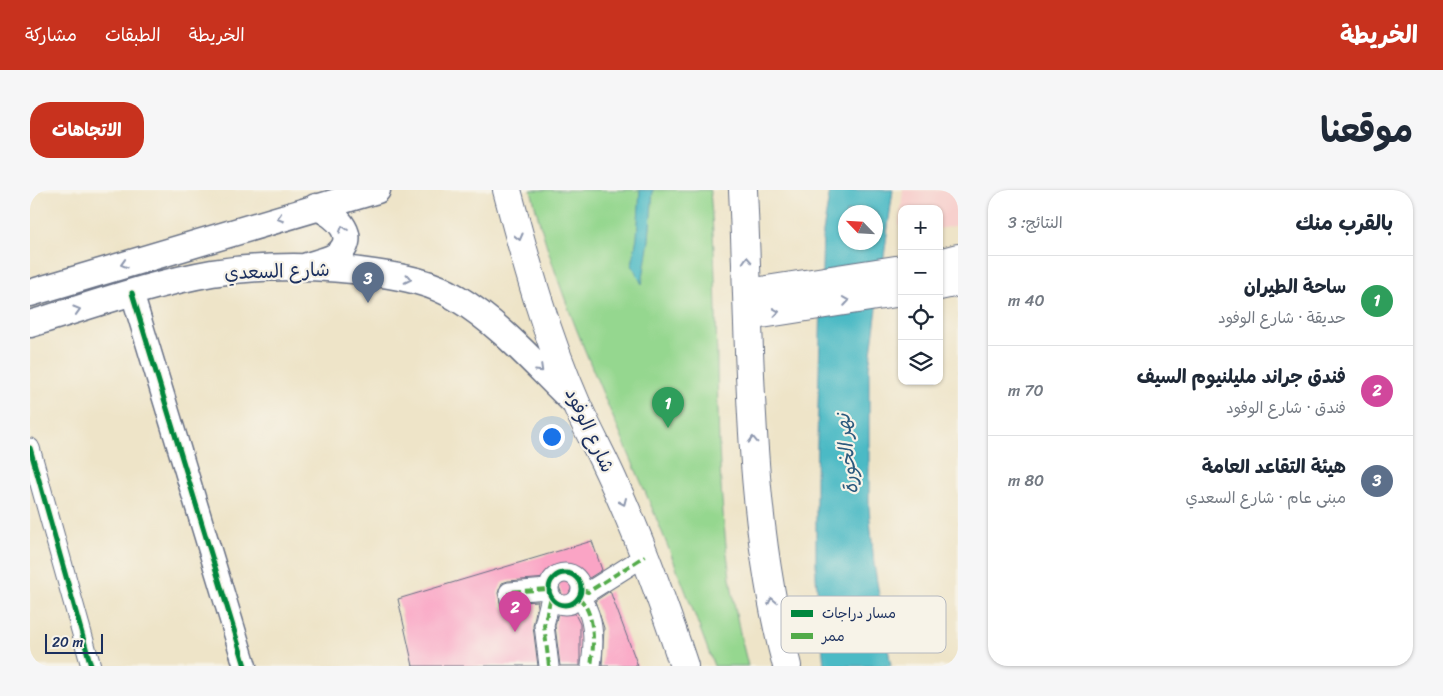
<!DOCTYPE html>
<html lang="ar">
<head>
<meta charset="utf-8">
<style>
  body { margin:0; font-family:Sriracha,"Playpen Sans Arabic",sans-serif; background:#f6f6f7; color:#1f2937; direction:rtl }
  .controls { position:absolute; right:15px; top:15px; display:grid; overflow:hidden; border-radius:10px; box-shadow:0 1px 4px #0004 }
  .controls button { width:45px; height:45px; display:grid; place-items:center; padding:0; border:0; border-bottom:1px solid #e0e1e3; background:#fff; color:#1f2937; font:25px sans-serif }
  .compass { position:absolute; left:808px; top:15px; width:45px; height:45px; border-radius:50%; background:#fff; box-shadow:0 1px 4px #0004; rotate:295deg }
  .scale { position:absolute; left:15px; bottom:12px; width:58px; box-sizing:border-box; padding-left:5px; border:2px solid #1b2f5e; border-top:0; font-size:14px; line-height:18px; white-space:nowrap; color:#1b2f5e; -webkit-text-stroke:4px #f7f3e8; paint-order:stroke }
  .you { position:absolute; left:521px; top:246px; width:18px; height:18px; margin:-12px; border:4px solid #fff; border-radius:50%; background:#1a73e8; box-shadow:0 0 0 8px #1a73e833 }
  .badge { display:grid; place-items:center; width:32px; height:32px; border-radius:50%; background:#c8321e; color:#fff; font-size:16px; font-weight:700 }
  .pin { position:absolute; translate:-50% -41px; filter:drop-shadow(0 1px 2px #0008) }
  .pin::after { content:''; position:absolute; top:26px; width:18px; height:15px; background:inherit; clip-path:polygon(0 0,100% 0,50% 100%) }
  .list { margin:0; padding:0; list-style:none }
  h2 { display:flex; justify-content:space-between; align-items:center; height:65px; margin:0; padding:0 20px; font-size:21px }
  h2 small { font-size:16px; font-weight:400; color:#747a83 }
  .list li { display:grid; grid-template-columns:32px 1fr auto; gap:15px; align-items:center; box-sizing:border-box; height:90px; padding:0 20px; border-top:1px solid #e0e1e3 }
  .list b { display:block; font-size:19px; white-space:nowrap }
  .list p { margin:0; font-size:16px; white-space:nowrap; color:#747a83 }
  .list em { font-size:16px; font-style:normal; color:#747a83 }
  .icon { flex:none; width:28px; height:28px; fill:none; stroke:currentColor; stroke-width:2; stroke-linecap:round; stroke-linejoin:round }
  .map { position:relative; flex:none; width:928px; height:476px; overflow:hidden; direction:ltr; border-radius:20px }
  header { display:flex; align-items:center; gap:30px; box-sizing:border-box; height:70px; padding:0 25px; background:#c8321e; color:#fff }
  header strong { font-size:24px }
  nav { display:flex; gap:28px; margin-inline-start:auto; font-size:18px }
  .intro { display:flex; align-items:center; justify-content:space-between; box-sizing:border-box; height:120px; padding:0 30px }
  h1 { margin:0; font-size:35px }
  .button { padding:12px 22px; border-radius:20px; background:#c8321e; color:#fff; font-size:18px; font-weight:700 }
  main { display:flex; gap:30px; padding:0 30px }
  aside { flex:1; background:#fff; border-radius:20px; box-shadow:0 1px 4px #0004 }
  .map>svg:first-child { display:block }
  .built { fill:#f7d0cd }
  .green { fill:#95d78f; stroke:#588376 }
  .water { fill:#4cbac5; stroke:#347492; fill-rule:evenodd }
  .building { fill:#faa4c5 }
  .lines { fill:none; stroke-linecap:round; stroke-linejoin:round }
  .minor-casing { stroke:#656e83; stroke-width:21 }
  .tertiary-casing { stroke:#656e83; stroke-width:25 }
  .secondary-casing { stroke:#656e83; stroke-width:29 }
  .primary-casing { stroke:#656e83; stroke-width:30 }
  .minor { stroke:#fff; stroke-width:19 }
  .tertiary { stroke:#fff; stroke-width:22 }
  .secondary { stroke:#fff; stroke-width:26 }
  .primary { stroke:#fff; stroke-width:28 }
  .quiet { stroke:#52ab49; stroke-width:4; stroke-dasharray:8 4; stroke-linecap:butt }
  .cycleway-casing { stroke:#f7f3e8; stroke-width:8 }
  .cycleway { stroke:#00873e; stroke-width:5 }
  .oneway { stroke:#8d97ae }
  .labels { text-anchor:middle; dominant-baseline:central; stroke-width:4.5; stroke-linejoin:round; paint-order:stroke }
  .street-label { font-size:19px; fill:#1b2f5e; stroke:#f7f3e8 }
  .water-label { font-size:20px; font-style:italic; fill:#2a597d; stroke:#f7f3e8 }
  .key { fill:#f7f3e8; stroke:#b5b8bf; stroke-width:1 }
  .key-label { font-size:14px; fill:#1b2f5e }
</style>
</head>
<body>
<header>
<strong>الخريطة</strong>
<nav><a>الخريطة</a><a>الطبقات</a><a>مشاركة</a></nav>
</header>
<div class="intro"><h1>موقعنا</h1><a class="button">الاتجاهات</a></div>
<main>
<aside>
<h2>بالقرب منك<small>النتائج: 3</small></h2>
<ul class="list">
<li><span class="badge" style="background:#2e9e5b">1</span><div><b>ساحة الطيران</b><p>حديقة · شارع الوفود</p></div><em>40 m</em></li>
<li><span class="badge" style="background:#d1479c">2</span><div><b>فندق جراند مليلنيوم السيف</b><p>فندق · شارع الوفود</p></div><em>70 m</em></li>
<li><span class="badge" style="background:#5c6f8a">3</span><div><b>هيئة التقاعد العامة</b><p>مبنى عام · شارع السعدي</p></div><em>80 m</em></li>
</ul>
</aside>
<div class="map">
<svg width="928" height="476" viewBox="0 0 928 476">
  <rect width="100%" height="100%" fill="#f7f3e8"/>
  <filter id="ink" filterUnits="userSpaceOnUse"><feTurbulence type="fractalNoise" baseFrequency=".02" numOctaves="2"/><feDisplacementMap in="SourceGraphic" scale="10" xChannelSelector="R" yChannelSelector="G"/><feConvolveMatrix kernelMatrix="1 2 1 2 8 2 1 2 1" color-interpolation-filters="sRGB"/></filter>
  <filter id="wash" filterUnits="userSpaceOnUse"><feTurbulence type="fractalNoise" baseFrequency=".0096" numOctaves="4" result="noise"/><feDisplacementMap in="SourceGraphic" scale="20" xChannelSelector="R" yChannelSelector="G"/><feGaussianBlur stdDeviation="1.12" result="paint"/><feColorMatrix in="noise" values="0 0 0 0 0 0 0 0 0 0 0 0 0 0 0 0 0 1.4 0 .05"/><feComposite in="paint" operator="in"/></filter>
  <g filter="url(#wash)">
    <rect width="100%" height="100%" fill="#eee4c8"/>
    <path class="built" d="M 873,0 L 928,0 L 928,35 L 909,39 L 909,19 L 872,19 L 872,37 L 869,36 Z"/>
    <path class="green" d="M 501,0 L 680,0 C 694,159 676,320 718,476 L 684,476 C 658,406 631,337 601,269 C 562,178 525,96 501,0 Z"/>
    <path class="water" d="M 610,0 L 623,0 L 619,50 L 612,94 L 602,75 L 607,47 Z
      M 800,0 L 863,0 L 839,178 L 839,318 L 844,374 L 861,476 L 794,476 L 786,387 L 786,286 L 793,42 ZM 816,22 L 846,22 L 846,52 L 816,52 Z"/>
    <g id="blocks">
      <path class="building" d="M 562,351 L 572,380 L 556,390 L 545,391 L 538,405 L 538,410 L 550,434 L 550,476 L 530,476 L 525,436 L 532,404 L 527,392 L 517,388 L 478,391 L 472,393 L 468,403 L 471,416 L 476,420 L 486,419 L 491,412 L 508,411 L 503,436 L 508,476 L 383,476 L 368,409 Z
        M 580,401 L 608,476 L 572,476 L 574,438 L 565,411 Z"/>
    </g>
  </g>
  <g filter="url(#ink)">
    <use href="#blocks" fill-opacity="0" stroke="#656e83" stroke-width="1"/>
    <g class="lines">
      <defs>
        <path id="minor" d="M 0,258 L 61,476
          M519 399a16 16 0 1 1 32 0a16 16 0 1 1-32 0Z
          M 552,400 L 558,402 L 615,366
          M 549,408 C 566,424 564,455 561,476
          M 480,410 L 479,402 L 518,399
          M 519,476 L 514,435 L 521,407"/>
        <path id="tertiary" d="M 102,103 L 215,476"/>
        <path id="secondary" d="M 277,76 C 286,73 296,71 304,67 C 332,49 307,24 286,17
          M 0,103 L 347,0
          M 0,134 C 60,116 120,94 182,83 C 233,75 294,75 345,83 C 373,87 402,92 427,108 C 472,135 508,178 546,214"/>
        <path id="primary" d="M 477,0 C 496,72 516,145 546,213 C 558,241 573,267 585,295 C 612,354 634,415 654,476
          M 713,0 C 721,159 716,321 757,476
          M 909,73 L 928,68
          M 909,96 L 928,92
          M 718,103 L 872,79
          M 718,126 L 872,102"/>
      </defs>
      <use href="#minor" class="minor-casing"/>
      <use href="#tertiary" class="tertiary-casing"/>
      <use href="#secondary" class="secondary-casing"/>
      <use href="#primary" class="primary-casing"/>
      <use href="#minor" class="minor"/>
      <use href="#tertiary" class="tertiary"/>
      <use href="#secondary" class="secondary"/>
      <use href="#primary" class="primary"/>
      <path class="quiet" d="M 552,400 L 558,402 L 615,366
        M 549,408 C 566,424 564,455 561,476
        M 480,410 L 479,402 L 518,399
        M 519,476 L 514,435 L 521,407"/>
      <defs>
        <path id="cycleway" d="M 102,103 L 215,476
          M 0,258 L 61,476
          M519 399a16 16 0 1 1 32 0a16 16 0 1 1-32 0Z"/>
      </defs>
      <use href="#cycleway" class="cycleway-casing"/>
      <use href="#cycleway" class="cycleway"/>
    </g>
    <defs><path id="oneway-chevron" d="M-2-3.5L2.5 0L-2 3.5" fill="none" stroke-width="1.6" stroke-linecap="round" stroke-linejoin="round" transform="scale(1.25)"/></defs>
    <g class="oneway">
      <use href="#oneway-chevron" transform="translate(250 28) rotate(163)"/>
      <use href="#oneway-chevron" transform="translate(313 39) rotate(-108)"/>
      <use href="#oneway-chevron" transform="translate(489 47) rotate(76)"/>
      <use href="#oneway-chevron" transform="translate(717 70) rotate(-93)"/>
      <use href="#oneway-chevron" transform="translate(94 74) rotate(163)"/>
      <use href="#oneway-chevron" transform="translate(378 89) rotate(12)"/>
      <use href="#oneway-chevron" transform="translate(816 111) rotate(-9)"/>
      <use href="#oneway-chevron" transform="translate(47 120) rotate(-17)"/>
      <use href="#oneway-chevron" transform="translate(746 122) rotate(-9)"/>
      <use href="#oneway-chevron" transform="translate(510 179) rotate(44)"/>
      <use href="#oneway-chevron" transform="translate(723 250) rotate(-92)"/>
      <use href="#oneway-chevron" transform="translate(593 312) rotate(66)"/>
      <use href="#oneway-chevron" transform="translate(742 411) rotate(-101)"/>
    </g>
  </g>
  <g class="labels">
    <g class="street-label">
      <text transform="translate(247 81) rotate(-2)">شارع السعدي</text>
      <text transform="translate(560 240) rotate(65)">شارع الوفود</text>
    </g>
    <g class="water-label">
      <text transform="translate(817 264) rotate(-96)">نهر الخورة</text>
    </g>
  </g>
  <rect x="751" y="406" width="165" height="57" rx="8" class="key"/>
  <rect x="761" y="420" width="22" height="7" fill="#00873e"/>
  <rect x="761" y="443" width="22" height="6" fill="#52ab49"/>
  <g class="key-label">
    <text x="792" y="428">مسار دراجات</text>
    <text x="792" y="451">ممر</text>
  </g>
</svg>
<div class="controls">
<button>+</button>
<button>−</button>
<button><svg class="icon" aria-label="locate" viewBox="0 0 24 24"><circle cx="12" cy="12" r="6"/><path d="M12 2v4M12 18v4M2 12h4M18 12h4"/></svg></button>
<button><svg class="icon" aria-label="layers" viewBox="0 0 24 24"><path d="M12 4l9 5-9 5-9-5zM3 14l9 5 9-5"/></svg></button>
</div>
<svg class="compass" viewBox="-18 -18 36 36"><path d="M0-13l5 13h-10z" fill="#e53935"/><path d="M0 13l5-13h-10z" fill="#747a83"/></svg>
<div class="scale">20 m</div>
<div class="you"></div>
<div class="pin badge" style="left:638px;top:238px;background:#2e9e5b">1</div>
<div class="pin badge" style="left:485px;top:442px;background:#d1479c">2</div>
<div class="pin badge" style="left:338px;top:113px;background:#5c6f8a">3</div>
</div>
</main>
</body>
</html>
